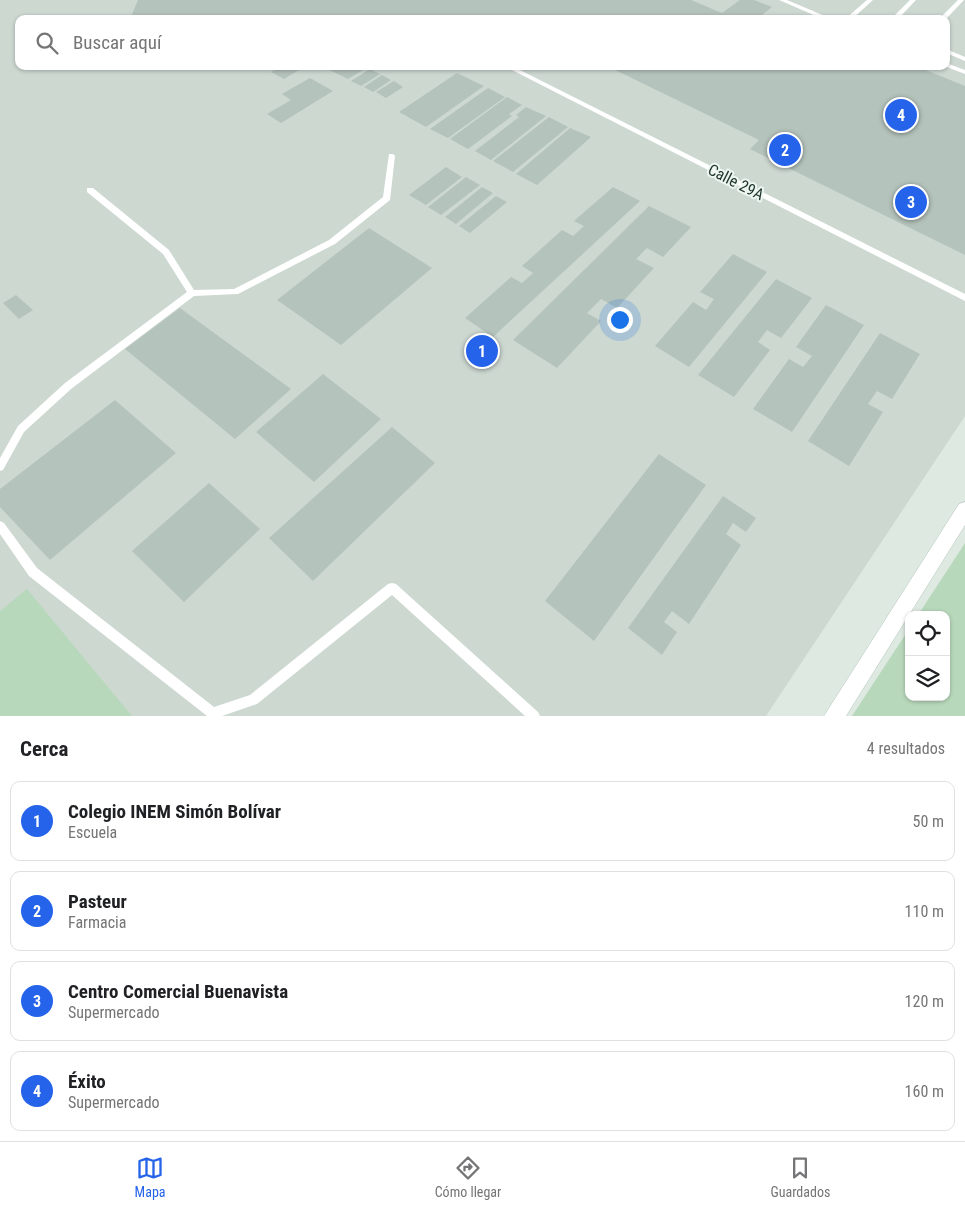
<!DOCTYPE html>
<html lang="es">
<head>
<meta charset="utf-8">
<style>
  body { margin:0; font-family:"Roboto Condensed",sans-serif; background:#f2f2f2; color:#202124 }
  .controls { position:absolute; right:15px; bottom:15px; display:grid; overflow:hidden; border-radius:10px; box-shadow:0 1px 4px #0004 }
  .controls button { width:45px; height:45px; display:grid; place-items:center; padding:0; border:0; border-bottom:1px solid #e0e0e0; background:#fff; color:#202124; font:25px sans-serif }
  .you { position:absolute; left:619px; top:319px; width:18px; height:18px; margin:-12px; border:4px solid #fff; border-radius:50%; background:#1a73e8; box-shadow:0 0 0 8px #1a73e833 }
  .badge { display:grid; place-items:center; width:32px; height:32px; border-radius:50%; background:#2563eb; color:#fff; font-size:16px; font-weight:700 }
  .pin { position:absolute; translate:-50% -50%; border:2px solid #fff; box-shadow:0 1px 5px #0006 }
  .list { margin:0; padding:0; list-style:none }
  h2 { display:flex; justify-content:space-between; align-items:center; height:65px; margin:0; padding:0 20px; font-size:21px }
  h2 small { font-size:16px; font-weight:400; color:#757577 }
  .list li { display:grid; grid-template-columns:32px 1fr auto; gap:15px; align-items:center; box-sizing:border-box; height:80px; margin:0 10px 10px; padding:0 10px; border:1px solid #e0e0e0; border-radius:10px }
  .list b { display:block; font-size:19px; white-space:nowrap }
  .list p { margin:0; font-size:16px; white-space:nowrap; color:#757577 }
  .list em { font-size:16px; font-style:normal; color:#757577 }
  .icon { flex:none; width:28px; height:28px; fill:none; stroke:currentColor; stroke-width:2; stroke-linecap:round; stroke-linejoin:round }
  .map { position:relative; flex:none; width:965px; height:716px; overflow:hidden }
  .search { position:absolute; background:#fff; box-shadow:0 1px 4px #0004; left:15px; right:15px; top:15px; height:55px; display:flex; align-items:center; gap:12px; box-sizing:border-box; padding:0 18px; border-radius:10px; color:#757577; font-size:19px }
  .sheet { height:425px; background:#fff }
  nav { display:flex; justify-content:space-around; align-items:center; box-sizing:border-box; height:70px; border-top:1px solid #e0e0e0; background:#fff; font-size:14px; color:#757577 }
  nav a { display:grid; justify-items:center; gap:2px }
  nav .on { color:#2563eb }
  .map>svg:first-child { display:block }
  .built { fill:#cdd8d1; fill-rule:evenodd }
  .green { fill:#b8d8bb }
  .building { fill:#b4c3bb }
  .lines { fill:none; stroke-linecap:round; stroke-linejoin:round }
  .secondary-casing { stroke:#b3c7bc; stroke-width:1 }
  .service { fill:#fff; fill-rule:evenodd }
  .secondary { fill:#fff; fill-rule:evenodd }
  .labels { text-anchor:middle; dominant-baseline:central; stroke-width:4; stroke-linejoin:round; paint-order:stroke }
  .street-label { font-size:16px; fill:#21372d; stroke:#eef6f1 }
</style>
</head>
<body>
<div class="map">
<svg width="965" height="716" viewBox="0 0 965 716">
  <rect width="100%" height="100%" fill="#dee9e2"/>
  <path class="built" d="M 0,0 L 965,0 L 965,416 L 766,716 L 0,716 ZM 19,19 L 946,19 L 946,66 L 19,66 Z"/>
  <path class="green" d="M 965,543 L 965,716 L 852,716 L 909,629 L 909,697 L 946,697 L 946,615 L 918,615 Z
    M 27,589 L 132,716 L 0,716 L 0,611 Z"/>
  <path class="building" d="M 138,0 L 691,0 L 722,13 L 740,0 L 754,0 L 772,7 L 757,19 L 130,19 Z
    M 282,66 L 301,66 L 296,69 L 299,70 L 284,79 L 271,72 Z
    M 321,66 L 366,66 L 368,67 L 348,79 Z
    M 607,66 L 916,66 L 965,86 L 965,255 L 750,149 L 759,140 Z
    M 370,69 L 380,74 L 361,86 L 351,81 Z
    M 457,73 L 484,86 L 426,127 L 399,112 Z
    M 382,75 L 391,80 L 373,92 L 364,87 Z
    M 310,78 L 333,91 L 281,123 L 267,114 L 291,100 L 282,94 Z
    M 394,81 L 403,87 L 386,98 L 376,92 Z
    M 488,88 L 505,97 L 448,138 L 430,129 Z
    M 507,97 L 522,105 L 509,114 L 512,116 L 468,149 L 450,139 Z
    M 526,107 L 546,116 L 491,160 L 475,151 L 519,117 L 516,115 Z
    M 549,117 L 568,127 L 513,172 L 493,161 Z
    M 570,128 L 591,137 L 537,185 L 516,174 Z
    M 446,167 L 462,177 L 426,205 L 409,195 Z
    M 466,177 L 480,185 L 441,215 L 428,207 Z
    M 482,187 L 493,193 L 456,224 L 445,217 Z
    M 613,187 L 640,201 L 493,337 L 465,318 L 511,277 L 522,283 L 533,273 L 522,266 L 562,230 L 573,236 L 584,226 L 574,221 Z
    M 496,196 L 507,202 L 470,233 L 459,226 Z
    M 649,206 L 691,227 L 663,257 L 647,248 L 636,259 L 654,268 L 617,308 L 601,299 L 587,313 L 601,321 L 557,368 L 513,340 Z
    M 369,228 L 432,268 L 341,345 L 277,300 Z
    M 733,254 L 767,272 L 689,367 L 655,346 L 693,302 L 706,310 L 714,299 L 700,292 Z
    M 776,279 L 812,298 L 781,338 L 767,330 L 758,342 L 770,350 L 734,397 L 698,375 Z
    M 16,295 L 33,310 L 19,319 L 3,303 Z
    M 826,305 L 864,325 L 792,432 L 753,409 L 789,359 L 803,367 L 812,356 L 796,347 Z
    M 180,308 L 291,389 L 235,439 L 125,349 Z
    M 880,333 L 920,354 L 892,399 L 877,391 L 868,404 L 883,412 L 849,466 L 808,441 Z
    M 323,374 L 381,419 L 314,482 L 256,432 Z
    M 115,400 L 176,453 L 50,560 L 0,507 L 0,489 Z
    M 392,427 L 435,463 L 313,581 L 269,538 Z
    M 659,454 L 706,485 L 594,641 L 545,601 Z
    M 209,483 L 260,529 L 184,602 L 132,551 Z
    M 723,496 L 756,518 L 746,532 L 733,523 L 726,534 L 741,545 L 689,624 L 672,611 L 664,622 L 677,632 L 662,655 L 628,628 Z"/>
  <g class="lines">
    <defs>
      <path id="secondary" d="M 965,502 L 965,525 L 846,716 L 824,716 L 959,504 Z"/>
    </defs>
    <use href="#secondary" class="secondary-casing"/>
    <path class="service" d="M 779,0 L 787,0 L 832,19 L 823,19 Z
      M 867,0 L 873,0 L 852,19 L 845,19 Z
      M 910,0 L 916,0 L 898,19 L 891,19 Z
      M 958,0 L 964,0 L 946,19 L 939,19 Z
      M 946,49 L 965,57 L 965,61 L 946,53 Z
      M 946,63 L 965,70 L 965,74 L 944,66 L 946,66 Z
      M 504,66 L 512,66 L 965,294 L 965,301 Z
      M 389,154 L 393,154 L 395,156 L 390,200 L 335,244 L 238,294 L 194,296 L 71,389 L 24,432 L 3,470 L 0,471 L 0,458 L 18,426 L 65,383 L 187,292 L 163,254 L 87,192 L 87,188 L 93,188 L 169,250 L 194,290 L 234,289 L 329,240 L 383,197 Z
      M 0,521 L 4,523 L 37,568 L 214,707 L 250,695 L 388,584 L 392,583 L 396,584 L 538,712 L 540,716 L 525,716 L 392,595 L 257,704 L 222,716 L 207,716 L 29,576 L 0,534 Z"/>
    <use href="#secondary" class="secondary"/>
  </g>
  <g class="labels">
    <g class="street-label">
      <text transform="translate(736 182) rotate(27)">Calle 29A</text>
    </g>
  </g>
</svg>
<div class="controls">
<button><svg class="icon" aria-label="locate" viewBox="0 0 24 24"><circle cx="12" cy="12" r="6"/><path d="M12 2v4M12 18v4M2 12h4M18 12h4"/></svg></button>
<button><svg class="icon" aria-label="layers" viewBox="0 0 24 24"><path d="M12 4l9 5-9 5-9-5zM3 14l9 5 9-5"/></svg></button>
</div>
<div class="you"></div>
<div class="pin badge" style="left:482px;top:351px">1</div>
<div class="pin badge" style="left:785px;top:150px">2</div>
<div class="pin badge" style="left:911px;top:202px">3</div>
<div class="pin badge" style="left:901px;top:115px">4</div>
<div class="search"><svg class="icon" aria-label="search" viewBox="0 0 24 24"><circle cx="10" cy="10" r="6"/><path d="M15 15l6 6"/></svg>Buscar aquí</div>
</div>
<section class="sheet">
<h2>Cerca<small>4 resultados</small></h2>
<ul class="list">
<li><span class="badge">1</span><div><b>Colegio INEM Simón Bolívar</b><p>Escuela</p></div><em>50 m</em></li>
<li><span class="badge">2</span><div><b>Pasteur</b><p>Farmacia</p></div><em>110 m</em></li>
<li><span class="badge">3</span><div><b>Centro Comercial Buenavista</b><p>Supermercado</p></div><em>120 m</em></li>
<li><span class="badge">4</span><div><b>Éxito</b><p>Supermercado</p></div><em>160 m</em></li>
</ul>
</section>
<nav>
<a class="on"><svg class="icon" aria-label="map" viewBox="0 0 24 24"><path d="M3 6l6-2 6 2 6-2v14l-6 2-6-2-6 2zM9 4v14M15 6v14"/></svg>Mapa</a>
<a><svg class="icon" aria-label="directions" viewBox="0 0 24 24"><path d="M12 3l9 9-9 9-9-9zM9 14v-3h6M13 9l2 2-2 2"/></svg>Cómo llegar</a>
<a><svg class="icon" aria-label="saved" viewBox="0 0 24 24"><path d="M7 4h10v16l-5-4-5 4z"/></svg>Guardados</a>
</nav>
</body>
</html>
